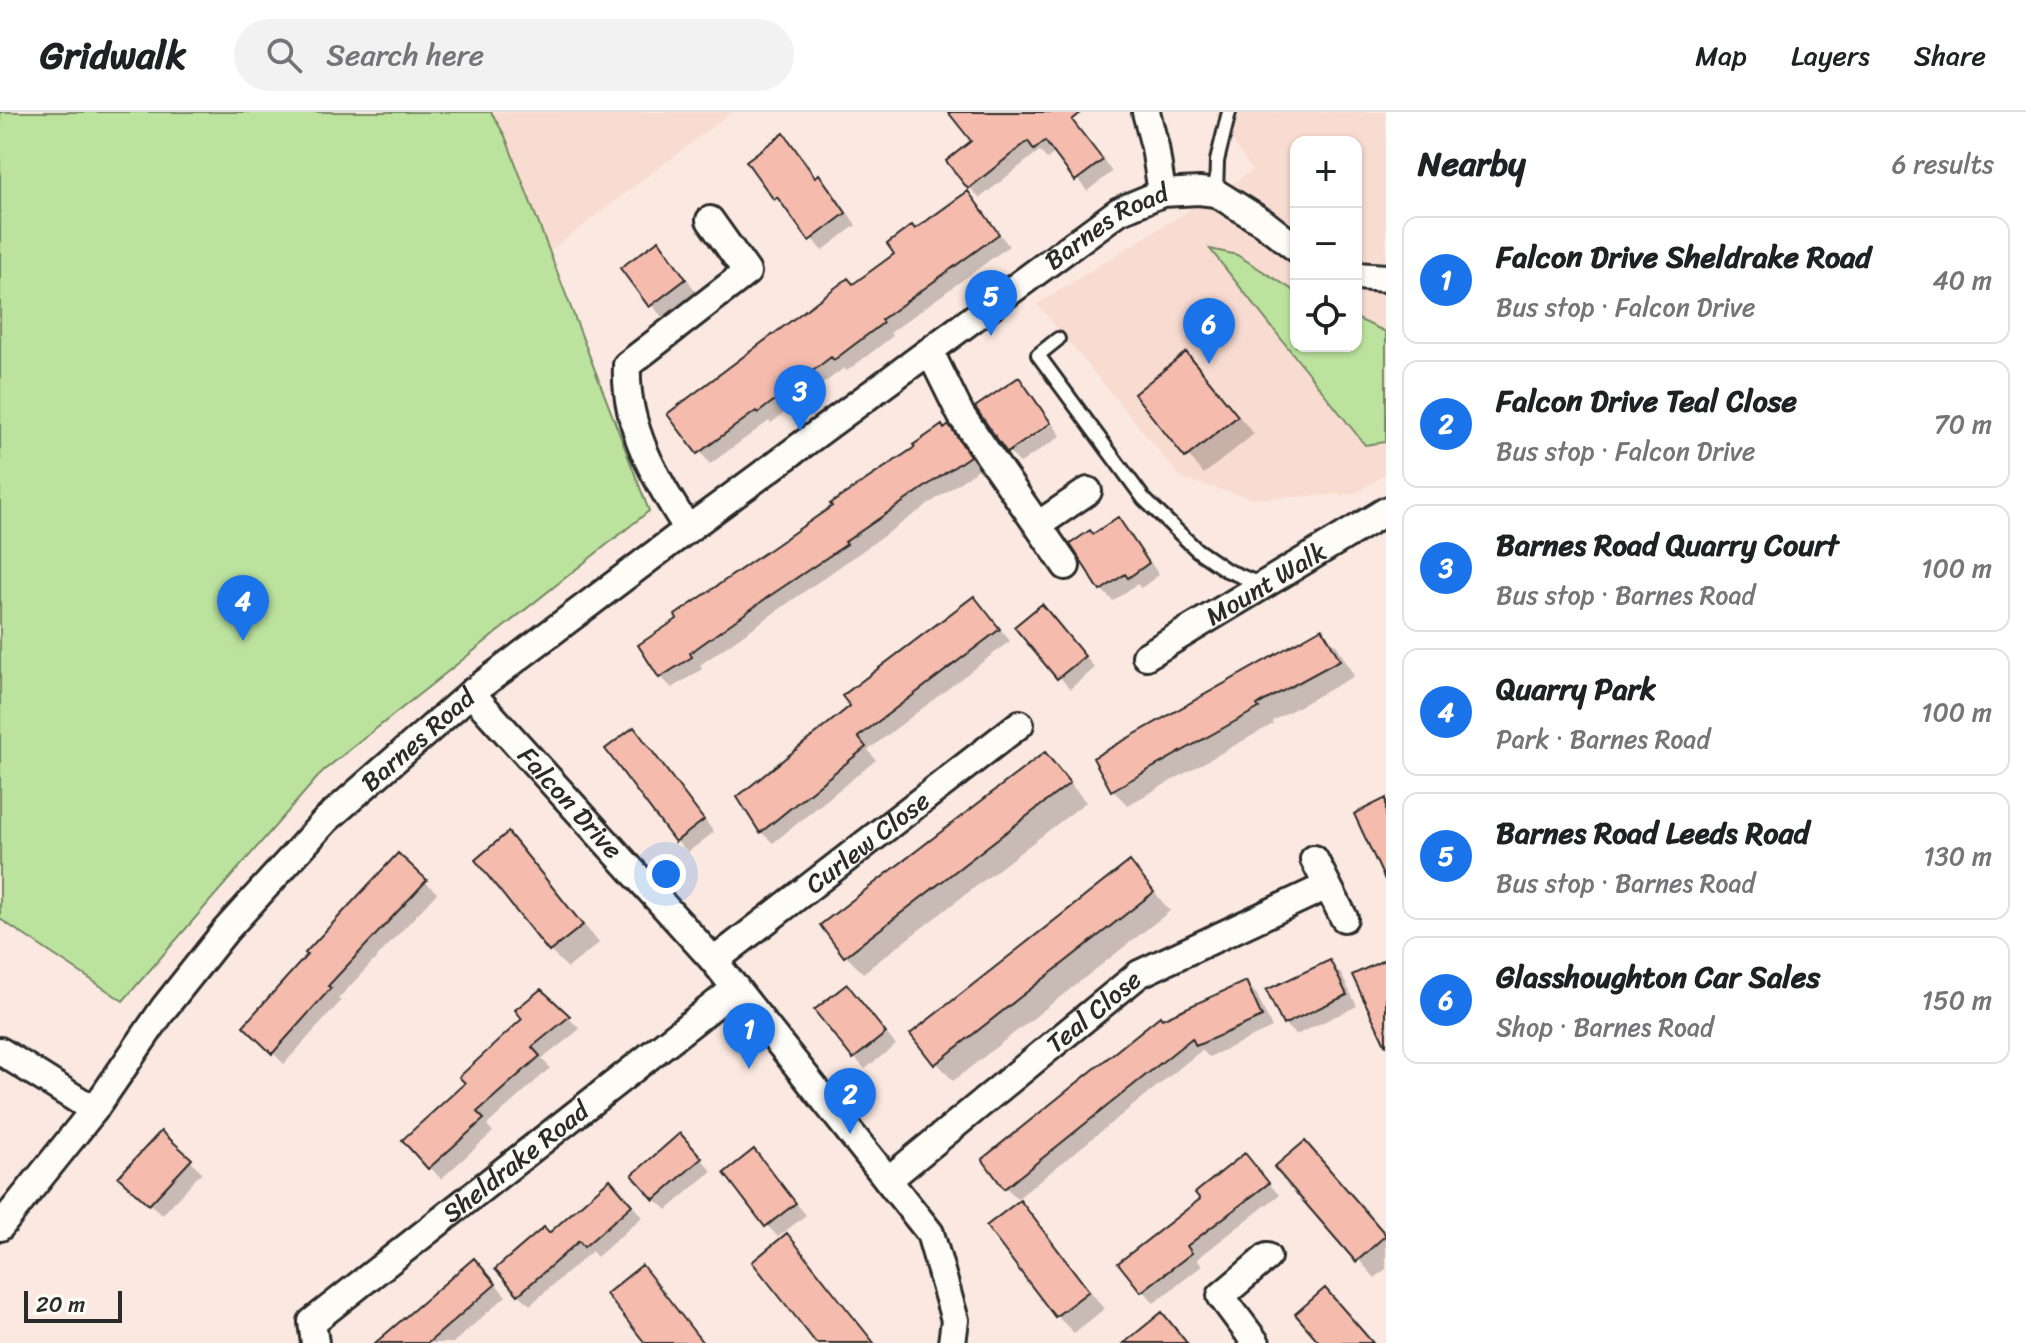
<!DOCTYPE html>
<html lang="en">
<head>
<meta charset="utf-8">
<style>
  body { margin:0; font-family:Sriracha,sans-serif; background:#f2f2f2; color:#202124 }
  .controls { position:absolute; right:24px; top:24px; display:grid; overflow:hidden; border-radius:16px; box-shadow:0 2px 6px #0004 }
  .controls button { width:72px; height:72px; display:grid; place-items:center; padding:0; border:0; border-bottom:2px solid #e0e0e0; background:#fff; color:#202124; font:40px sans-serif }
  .scale { position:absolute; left:24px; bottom:20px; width:98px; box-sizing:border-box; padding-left:8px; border:4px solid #2b2b2b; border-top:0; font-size:22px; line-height:28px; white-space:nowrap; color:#2b2b2b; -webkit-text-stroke:6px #fdfcf7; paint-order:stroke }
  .you { position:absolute; left:666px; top:762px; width:28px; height:28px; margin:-20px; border:6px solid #fff; border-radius:50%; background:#1a73e8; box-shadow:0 0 0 12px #1a73e833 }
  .badge { display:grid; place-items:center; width:52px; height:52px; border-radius:50%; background:#1a73e8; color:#fff; font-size:26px; font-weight:700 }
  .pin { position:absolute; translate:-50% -66px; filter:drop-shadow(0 2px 4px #0008) }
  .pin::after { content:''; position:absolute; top:42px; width:28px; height:24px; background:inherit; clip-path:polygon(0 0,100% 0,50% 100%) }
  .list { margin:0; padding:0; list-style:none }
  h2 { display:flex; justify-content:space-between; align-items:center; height:104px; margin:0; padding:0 32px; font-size:34px }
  h2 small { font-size:26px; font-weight:400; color:#757577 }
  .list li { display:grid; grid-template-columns:52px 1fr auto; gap:24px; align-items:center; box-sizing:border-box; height:128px; margin:0 16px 16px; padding:0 16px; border:2px solid #e0e0e0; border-radius:16px }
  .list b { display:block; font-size:30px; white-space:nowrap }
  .list p { margin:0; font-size:26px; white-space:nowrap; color:#757577 }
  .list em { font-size:26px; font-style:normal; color:#757577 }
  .icon { flex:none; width:44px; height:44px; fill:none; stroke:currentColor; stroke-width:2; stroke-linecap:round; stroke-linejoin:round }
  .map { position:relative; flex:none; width:1386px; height:1231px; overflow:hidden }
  header { display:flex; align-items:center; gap:48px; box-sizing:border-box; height:112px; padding:0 40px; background:#fff; border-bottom:2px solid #e0e0e0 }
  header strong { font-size:38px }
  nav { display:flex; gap:44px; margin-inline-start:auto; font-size:28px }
  .search { width:560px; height:72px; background:#f2f2f2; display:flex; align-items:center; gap:20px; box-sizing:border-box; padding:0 28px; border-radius:44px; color:#757577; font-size:30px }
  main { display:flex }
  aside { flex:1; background:#fff }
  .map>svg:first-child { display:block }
  .built { fill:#f9dcd1; fill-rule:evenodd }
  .green { fill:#bce39e; stroke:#748764; stroke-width:2 }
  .shadow { fill:#0003 }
  .building { fill:#f5bcad; stroke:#2b2b2b; stroke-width:2 }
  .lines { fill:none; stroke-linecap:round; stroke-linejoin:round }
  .lane-casing { stroke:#2b2b2b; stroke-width:18 }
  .street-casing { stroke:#2b2b2b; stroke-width:32 }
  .lane { stroke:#fdfcf7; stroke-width:12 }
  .street { stroke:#fdfcf7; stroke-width:26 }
  .labels { text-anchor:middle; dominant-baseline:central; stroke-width:7; stroke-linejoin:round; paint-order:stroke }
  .street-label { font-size:26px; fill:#2b2b2b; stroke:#fdfcf7 }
</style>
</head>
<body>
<header>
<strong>Gridwalk</strong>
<div class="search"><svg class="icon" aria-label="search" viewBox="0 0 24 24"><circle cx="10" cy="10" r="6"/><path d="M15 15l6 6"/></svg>Search here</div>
<nav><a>Map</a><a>Layers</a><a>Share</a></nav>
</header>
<main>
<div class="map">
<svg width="1386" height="1231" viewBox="0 0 1386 1231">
  <rect width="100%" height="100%" fill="#fbe9e1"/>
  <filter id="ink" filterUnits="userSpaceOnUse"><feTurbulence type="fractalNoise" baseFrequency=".0125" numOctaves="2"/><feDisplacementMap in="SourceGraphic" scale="16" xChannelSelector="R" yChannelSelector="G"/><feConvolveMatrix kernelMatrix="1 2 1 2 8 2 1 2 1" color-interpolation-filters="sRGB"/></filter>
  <g filter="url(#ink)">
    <path class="built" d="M 491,0 L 732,0 L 550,139 L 505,24 Z
      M 1214,0 L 1386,0 L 1386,362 L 1355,382 L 1253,387 L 1182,367 L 1037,192 L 1252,59 ZM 1296,30 L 1356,30 L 1356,234 L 1296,234 Z"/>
    <path class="green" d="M 0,0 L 491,0 L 505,24 L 649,399 L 323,659 L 123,889 L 0,807 Z
      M 1210,137 L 1237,143 L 1296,180 L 1296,234 L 1356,234 L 1356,206 L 1386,220 L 1386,330 L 1365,333 Z"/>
    <path class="shadow" d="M 950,0 L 1067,0 L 1112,60 L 1087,79 L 1056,40 L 1047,47 L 1039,39 L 980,86 L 970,76 L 974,29 Z
      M 784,23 L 817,66 L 819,65 L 831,76 L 856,113 L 822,139 L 788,97 L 776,86 L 749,49 Z
      M 968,82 L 1009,134 L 890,221 L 893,224 L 847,259 L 844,256 L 771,311 L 769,309 L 710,352 L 670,302 L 897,143 L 916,119 Z
      M 659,131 L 670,142 L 696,180 L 662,205 L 623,157 Z
      M 1186,243 L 1254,322 L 1204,362 L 1137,282 Z
      M 1019,268 L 1030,279 L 1051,309 L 1008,338 Z
      M 1053,312 L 1061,324 L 1020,351 L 1010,341 Z
      M 949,316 L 980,356 L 700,553 L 702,557 L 672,576 L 661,565 Z
      M 1118,407 L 1129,419 L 1159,463 L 1141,476 L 1137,472 L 1113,489 L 1102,478 L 1073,432 L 1093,424 Z
      M 985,498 L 1010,529 L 868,638 L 876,648 L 773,731 L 761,720 Z
      M 1053,506 L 1095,556 L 1070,577 L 1017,515 Z
      M 1322,519 L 1337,534 L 1354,564 L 1272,609 L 1273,612 L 1128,693 L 1112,678 Z
      M 634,617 L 714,720 L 688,740 L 676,729 Z
      M 1045,642 L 1086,690 L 863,861 L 846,844 L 823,813 Z
      M 508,723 L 525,741 L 599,831 L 568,856 L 550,839 Z
      M 398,744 L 437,781 L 338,887 L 341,889 L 284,952 L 245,914 Z
      M 1130,751 L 1170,799 L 953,969 L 912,922 Z
      M 1330,850 L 1341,862 L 1357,894 L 1296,923 L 1284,912 Z
      M 1246,871 L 1257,883 L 1272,916 L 1209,945 L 1202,938 L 1017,1087 L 1006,1075 L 1162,909 Z
      M 847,874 L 896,933 L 865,957 L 854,945 Z
      M 541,880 L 580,917 L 542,947 L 550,956 L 487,1013 L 493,1020 L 441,1067 L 405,1028 L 467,971 L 525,907 Z
      M 161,1021 L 202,1060 L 162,1103 L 121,1065 Z
      M 691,1035 L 712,1059 L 667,1098 L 655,1087 Z
      M 754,1040 L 806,1103 L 778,1125 L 767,1113 Z
      M 1245,1044 L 1279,1083 L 1197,1147 L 1202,1154 L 1154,1191 L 1121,1151 L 1203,1087 Z
      M 1322,1049 L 1386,1123 L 1386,1157 L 1375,1166 L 1277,1055 Z
      M 622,1081 L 642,1105 L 597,1145 L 592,1139 L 530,1193 L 519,1182 L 549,1123 Z
      M 1020,1091 L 1037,1108 L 1104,1197 L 1074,1221 L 1056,1203 Z
      M 485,1160 L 506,1184 L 453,1231 L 383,1231 Z"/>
    <path class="building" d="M 948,0 L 1082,0 L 1072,8 L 1103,48 L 1075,69 L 1045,29 L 1034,38 L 1028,29 L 968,77 L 946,49 L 971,29 Z
      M 784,21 L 815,65 L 819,62 L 846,101 L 809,129 L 777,85 L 774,88 L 746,49 Z
      M 968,79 L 999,122 L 881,208 L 883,211 L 834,248 L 831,245 L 758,301 L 756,299 L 697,342 L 667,302 L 848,166 L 853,172 L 894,142 L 887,132 L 912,113 L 915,117 Z
      M 659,128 L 686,167 L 649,195 L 620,156 Z
      M 1186,240 L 1238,304 L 1185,346 L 1134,282 Z
      M 1019,265 L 1051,311 L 1007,341 L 975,295 Z
      M 942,313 L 944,317 L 949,313 L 970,344 L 845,430 L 847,432 L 768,485 L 690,541 L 692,545 L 659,566 L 638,533 L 677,507 L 675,503 L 832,394 L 830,392 L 915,335 L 913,333 Z
      M 1118,405 L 1149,451 L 1128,466 L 1125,462 L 1100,479 L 1070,432 L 1090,418 L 1093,422 Z
      M 974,484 L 1000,517 L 858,625 L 866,635 L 760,721 L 737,685 L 850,594 L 842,584 Z
      M 1042,492 L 1085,544 L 1057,567 L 1014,515 Z
      M 1322,516 L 1340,548 L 1257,593 L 1259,596 L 1111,679 L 1093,646 Z
      M 634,615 L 704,708 L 675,730 L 605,637 Z
      M 1045,640 L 1070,671 L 844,845 L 820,813 Z
      M 1386,686 L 1386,770 L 1354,702 Z
      M 508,720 L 583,813 L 549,840 L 475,748 Z
      M 398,741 L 427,768 L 328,874 L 331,876 L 272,942 L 243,914 L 307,843 L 305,841 Z
      M 1130,749 L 1154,780 L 934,953 L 910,922 Z
      M 1386,847 L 1386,934 L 1352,863 Z
      M 1330,848 L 1347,883 L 1283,913 L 1266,878 Z
      M 1246,869 L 1262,905 L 1196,934 L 1192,926 L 1004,1077 L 982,1047 L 1160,904 L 1162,907 Z
      M 847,872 L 886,921 L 853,947 L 814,898 Z
      M 541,877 L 570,904 L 532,935 L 540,944 L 477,1000 L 484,1007 L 428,1057 L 402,1028 L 465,971 L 459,965 L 522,907 L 515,898 Z
      M 161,1019 L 192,1047 L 149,1093 L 118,1065 Z
      M 680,1021 L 702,1046 L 654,1088 L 632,1063 Z
      M 1305,1029 L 1386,1123 L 1356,1150 L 1274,1055 Z
      M 754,1037 L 796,1091 L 765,1115 L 724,1061 Z
      M 1245,1041 L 1269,1071 L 1187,1134 L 1192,1141 L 1141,1180 L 1118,1151 L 1200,1087 L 1195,1081 Z
      M 610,1067 L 632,1093 L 584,1135 L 579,1129 L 518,1183 L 495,1157 L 544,1115 L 549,1121 Z
      M 1020,1088 L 1089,1179 L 1055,1205 L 986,1114 Z
      M 787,1121 L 839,1187 L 874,1231 L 816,1231 L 798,1208 L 752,1150 Z
      M 474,1146 L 496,1172 L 428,1231 L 375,1231 Z
      M 642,1153 L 703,1231 L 645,1231 L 606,1182 Z
      M 1325,1176 L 1373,1231 L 1320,1231 L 1295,1202 Z
      M 1162,1200 L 1187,1231 L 1124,1231 Z"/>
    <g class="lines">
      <defs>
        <path id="lane" d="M 1216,81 L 1217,49 L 1229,0
          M 1058,227 L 1038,243 L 1144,387 L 1197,438 L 1226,458 L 1260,472"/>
        <g id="street">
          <path d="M 1146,0 L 1155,35 L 1162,81"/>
          <path d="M 1356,164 L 1386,166"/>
          <path d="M 930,240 L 961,303 L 1066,454"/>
          <path d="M 1038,413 L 1088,379"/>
          <path d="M 688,417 C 656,368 624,314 627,253 L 747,160 L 710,108"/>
          <path id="s1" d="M 1146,544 L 1386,399"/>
          <path id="s2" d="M 471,581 L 714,849 L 930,1121 L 955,1208 L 952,1231"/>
          <path d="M 1314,747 L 1344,806"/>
          <path id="s3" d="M 714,849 L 1020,612"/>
          <path d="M 0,939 L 94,998"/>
          <path id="s4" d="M 888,1068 L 1139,862 L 1327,774"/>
          <path id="s5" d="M 0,1115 L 94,998 L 164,896 L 226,818 L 326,708 L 471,581 L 688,417 L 1119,99 L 1162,81 L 1199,79 L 1216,81 L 1264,111 L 1296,136"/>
          <path id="s6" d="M 315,1231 L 312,1210 L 736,876"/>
          <path d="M 1256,1231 L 1221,1184 L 1267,1145"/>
        </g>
      </defs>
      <use href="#lane" class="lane-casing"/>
      <use href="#street" class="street-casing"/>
      <use href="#lane" class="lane"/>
      <use href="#street" class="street"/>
    </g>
  </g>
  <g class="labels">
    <g class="street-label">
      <text stroke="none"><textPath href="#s5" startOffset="1504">Barnes Road</textPath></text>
      <text stroke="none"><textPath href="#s1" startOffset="140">Mount Walk</textPath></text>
      <text stroke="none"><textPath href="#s5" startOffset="644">Barnes Road</textPath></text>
      <text stroke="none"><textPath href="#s2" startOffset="148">Falcon Drive</textPath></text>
      <text stroke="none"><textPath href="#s3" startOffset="194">Curlew Close</textPath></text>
      <text stroke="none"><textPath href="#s4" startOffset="266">Teal Close</textPath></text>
      <text stroke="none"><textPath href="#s6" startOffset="280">Sheldrake Road</textPath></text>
    </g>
  </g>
</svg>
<div class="controls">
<button>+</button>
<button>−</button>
<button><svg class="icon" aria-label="locate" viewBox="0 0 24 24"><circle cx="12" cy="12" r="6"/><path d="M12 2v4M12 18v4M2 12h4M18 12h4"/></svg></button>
</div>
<div class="scale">20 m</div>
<div class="you"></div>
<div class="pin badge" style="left:749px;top:957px">1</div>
<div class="pin badge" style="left:850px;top:1022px">2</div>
<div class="pin badge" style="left:800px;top:319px">3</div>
<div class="pin badge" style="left:243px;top:529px">4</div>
<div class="pin badge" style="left:991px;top:224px">5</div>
<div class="pin badge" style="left:1209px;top:252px">6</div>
</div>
<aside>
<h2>Nearby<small>6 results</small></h2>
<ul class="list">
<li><span class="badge">1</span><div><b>Falcon Drive Sheldrake Road</b><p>Bus stop · Falcon Drive</p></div><em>40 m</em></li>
<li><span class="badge">2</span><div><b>Falcon Drive Teal Close</b><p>Bus stop · Falcon Drive</p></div><em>70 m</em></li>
<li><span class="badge">3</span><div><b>Barnes Road Quarry Court</b><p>Bus stop · Barnes Road</p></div><em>100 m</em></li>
<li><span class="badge">4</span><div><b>Quarry Park</b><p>Park · Barnes Road</p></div><em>100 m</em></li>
<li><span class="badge">5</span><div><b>Barnes Road Leeds Road</b><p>Bus stop · Barnes Road</p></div><em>130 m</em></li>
<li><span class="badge">6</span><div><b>Glasshoughton Car Sales</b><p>Shop · Barnes Road</p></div><em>150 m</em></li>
</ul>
</aside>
</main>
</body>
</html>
